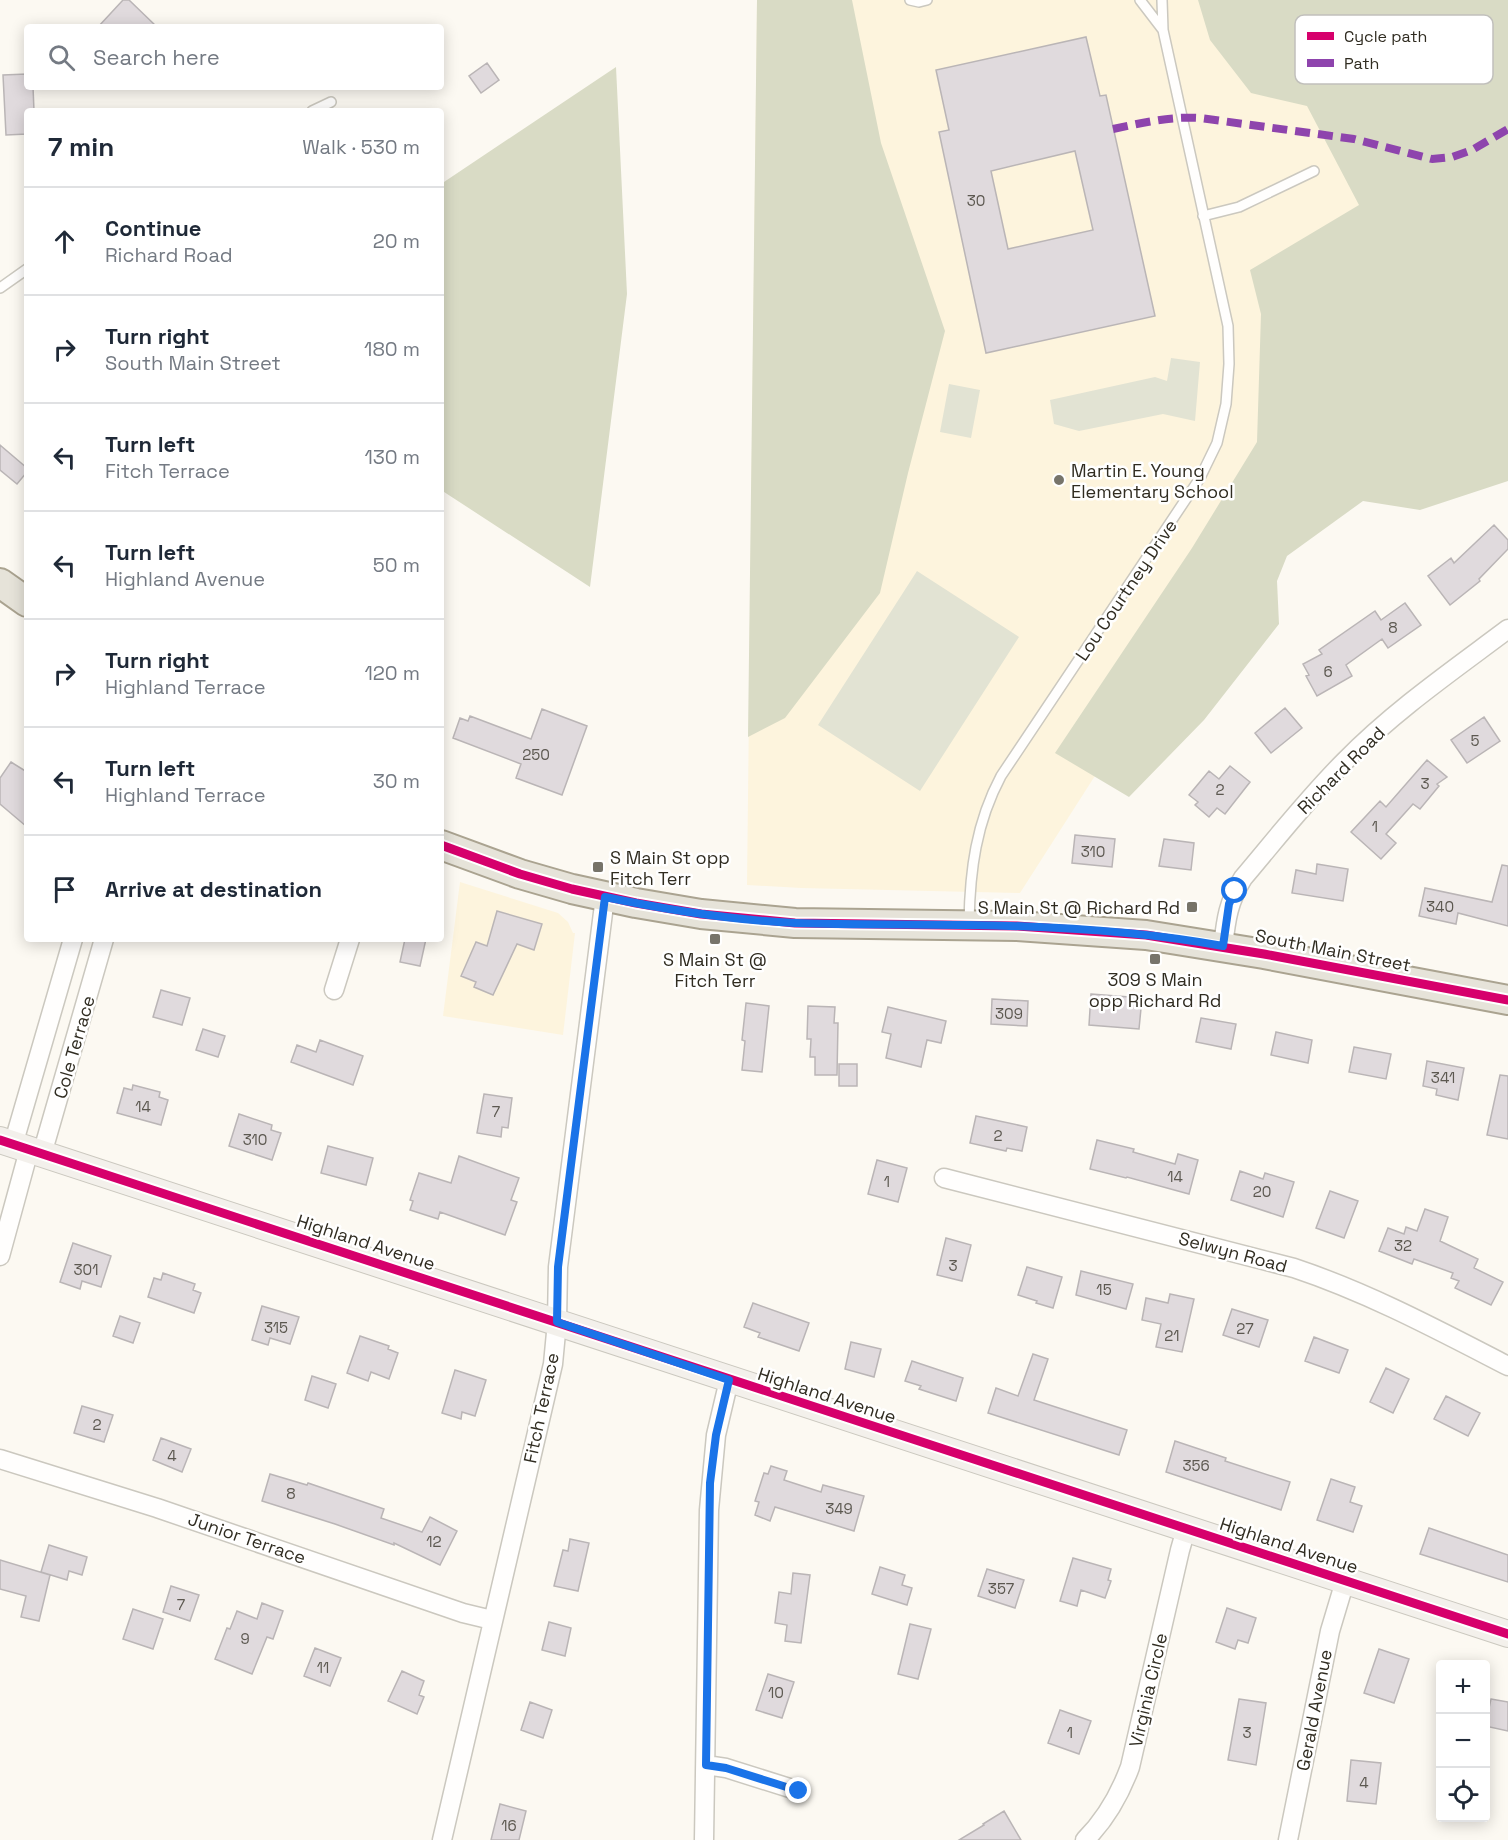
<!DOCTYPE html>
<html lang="en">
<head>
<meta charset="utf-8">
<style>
  body { margin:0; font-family:"Space Grotesk",sans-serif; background:#f2f2f3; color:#1f2937 }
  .controls { position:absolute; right:18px; bottom:18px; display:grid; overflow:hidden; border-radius:6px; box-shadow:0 3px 15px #0003 }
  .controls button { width:54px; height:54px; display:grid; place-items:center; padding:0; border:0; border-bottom:2px solid #e0e1e3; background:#fff; color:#1f2937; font:30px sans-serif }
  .stop { position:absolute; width:18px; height:18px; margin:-14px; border:4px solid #1a73e8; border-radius:50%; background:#fff }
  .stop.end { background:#1a73e8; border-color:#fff; box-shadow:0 2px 6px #0008 }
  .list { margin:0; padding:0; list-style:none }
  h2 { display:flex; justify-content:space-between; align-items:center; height:78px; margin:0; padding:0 24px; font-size:26px }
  h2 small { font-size:20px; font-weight:400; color:#747a83 }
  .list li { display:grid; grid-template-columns:39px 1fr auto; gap:18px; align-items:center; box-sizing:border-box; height:108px; padding:0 24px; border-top:2px solid #e0e1e3 }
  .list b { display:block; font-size:22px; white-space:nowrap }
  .list p { margin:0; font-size:20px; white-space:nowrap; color:#747a83 }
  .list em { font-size:20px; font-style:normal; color:#747a83 }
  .icon { flex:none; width:33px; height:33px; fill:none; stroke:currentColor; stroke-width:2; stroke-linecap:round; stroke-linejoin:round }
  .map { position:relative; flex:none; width:1508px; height:1840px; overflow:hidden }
  .search { position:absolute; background:#fff; box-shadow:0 3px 15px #0003; left:24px; top:24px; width:420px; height:66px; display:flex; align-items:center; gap:15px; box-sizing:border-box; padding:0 21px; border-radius:6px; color:#747a83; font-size:22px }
  .panel { position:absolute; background:#fff; box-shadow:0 3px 15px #0003; left:24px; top:108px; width:420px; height:834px; border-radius:6px }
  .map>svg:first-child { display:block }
  .built { fill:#fdf4dd }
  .green { fill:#e2e3d3 }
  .forest { fill:#d9dbc5 }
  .building { fill:#e0dadd; stroke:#bab5b6; stroke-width:1.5; fill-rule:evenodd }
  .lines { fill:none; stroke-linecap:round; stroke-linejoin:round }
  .lane-casing { stroke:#cbc8bf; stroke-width:12 }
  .street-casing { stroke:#cbc8bf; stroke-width:21 }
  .secondary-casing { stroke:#cbc8bf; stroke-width:28 }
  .primary-casing { stroke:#aaa390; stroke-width:32 }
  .lane { stroke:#fffefd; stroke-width:9 }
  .street { stroke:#fffefd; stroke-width:18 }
  .secondary { stroke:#f3f0eb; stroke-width:26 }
  .primary { stroke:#e6e3d9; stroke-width:28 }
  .quiet { stroke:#8e44ad; stroke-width:8; stroke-dasharray:15 8; stroke-linecap:butt }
  .cycleway-casing { stroke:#fff; stroke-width:13 }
  .cycleway { stroke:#d6006c; stroke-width:9 }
  .route { stroke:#1a73e8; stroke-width:8 }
  .poi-dot { fill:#77746a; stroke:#fff; stroke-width:2 }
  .labels { text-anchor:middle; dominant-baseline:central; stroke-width:5; stroke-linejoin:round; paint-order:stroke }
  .number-label { font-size:15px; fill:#5c5850 }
  .poi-label { font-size:18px; fill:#302c21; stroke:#fff; text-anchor:start }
  .street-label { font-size:18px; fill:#302c21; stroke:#fff }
  .key { fill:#fff; stroke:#c1c0bc; stroke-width:1.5 }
  .key-label { font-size:16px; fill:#302c21 }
</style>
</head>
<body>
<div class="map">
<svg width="1508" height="1840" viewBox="0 0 1508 1840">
  <rect width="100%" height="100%" fill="#fcf9f2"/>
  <path class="built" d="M 757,0 L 1508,0 L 1205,604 L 1020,893 L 801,888 L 747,885 Z
    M 460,882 L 558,913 L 568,922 L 573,933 L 575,933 L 563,1035 L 443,1016 Z"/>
  <path class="green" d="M 1171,358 L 1200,362 L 1195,421 L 1163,414 L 1079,431 L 1054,424 L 1050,400 L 1155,377 L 1167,381 Z
    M 949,384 L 980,390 L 971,438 L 940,432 Z
    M 917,571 L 1019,637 L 920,791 L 818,725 Z"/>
  <path class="forest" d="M 757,0 L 852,0 L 881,143 L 945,331 L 908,473 L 880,593 L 785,718 L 748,737 Z
    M 1198,0 L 1508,0 L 1508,481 L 1420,510 L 1363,501 L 1287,556 L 1277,581 L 1279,624 L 1204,720 L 1129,797 L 1055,753 L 1192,548 L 1257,442 L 1261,314 L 1250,270 L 1359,205 L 1307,106 L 1251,93 L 1210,40 Z
    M 616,67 L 627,294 L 590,587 L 441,490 L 441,184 Z"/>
  <path class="building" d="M 123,0 L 129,0 L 157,27 L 98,27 Z
    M 1086,37 L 1100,96 L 1106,95 L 1155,316 L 986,353 L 939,132 L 949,130 L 936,70 ZM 1075,151 L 1093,230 L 1008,249 L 991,171 Z
    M 487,63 L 499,80 L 481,93 L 469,76 Z
    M 27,74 L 27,87 L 33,87 L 34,111 L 27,111 L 27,134 L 6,135 L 3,75 Z
    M 0,445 L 27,468 L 27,472 L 17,484 L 0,470 Z
    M 1494,525 L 1508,540 L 1508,549 L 1479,579 L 1480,581 L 1450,605 L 1428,576 L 1451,558 L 1454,563 Z
    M 1405,603 L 1421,625 L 1388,648 L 1382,639 L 1346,665 L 1352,676 L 1317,696 L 1306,676 L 1309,675 L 1303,664 L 1322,654 L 1319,650 L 1375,611 L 1381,620 Z
    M 1285,708 L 1302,728 L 1271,753 L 1255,733 Z
    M 542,709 L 587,726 L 562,795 L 516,778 L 521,764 L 453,738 L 460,718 L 468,721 L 470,716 L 531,739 Z
    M 1484,717 L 1500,741 L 1467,763 L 1451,740 Z
    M 1427,760 L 1447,777 L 1437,784 L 1439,786 L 1420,809 L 1413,804 L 1386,834 L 1396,843 L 1381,859 L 1351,832 L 1380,801 L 1386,807 Z
    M 11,762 L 27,772 L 27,827 L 0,804 L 0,778 Z
    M 1230,766 L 1250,782 L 1225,814 L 1217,808 L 1209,817 L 1195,805 L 1198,802 L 1189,795 L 1209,771 L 1219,779 Z
    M 1075,835 L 1115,839 L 1112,867 L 1072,863 Z
    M 1164,839 L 1194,843 L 1191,870 L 1159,866 Z
    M 1317,864 L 1348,869 L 1343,901 L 1292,893 L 1296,870 L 1316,874 Z
    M 1502,865 L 1508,866 L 1508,926 L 1458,913 L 1456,924 L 1419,916 L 1425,888 L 1492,902 Z
    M 497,911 L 542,924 L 534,950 L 517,944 L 493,995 L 474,987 L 476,982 L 461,976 L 476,942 L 487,946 Z
    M 405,939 L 426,939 L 420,966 L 400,962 Z
    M 161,990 L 190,998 L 182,1025 L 153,1017 Z
    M 1091,994 L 1142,998 L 1139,1029 L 1089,1025 Z
    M 992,999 L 1028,1001 L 1027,1026 L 991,1024 Z
    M 746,1003 L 769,1006 L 762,1072 L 742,1070 L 745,1041 L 742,1040 Z
    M 808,1006 L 835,1007 L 834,1023 L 838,1023 L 837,1075 L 815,1075 L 815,1057 L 810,1057 L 811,1039 L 807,1039 Z
    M 888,1007 L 946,1021 L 941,1043 L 927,1040 L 921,1067 L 886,1058 L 891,1034 L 882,1032 Z
    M 1201,1018 L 1236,1024 L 1231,1049 L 1196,1042 Z
    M 203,1029 L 225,1036 L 218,1057 L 196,1050 Z
    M 1276,1032 L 1312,1040 L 1308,1063 L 1271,1055 Z
    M 320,1040 L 363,1056 L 353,1085 L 291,1062 L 297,1045 L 316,1052 Z
    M 1354,1047 L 1391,1054 L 1386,1079 L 1349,1072 Z
    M 1427,1061 L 1464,1068 L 1458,1100 L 1436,1095 L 1437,1089 L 1423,1086 Z
    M 839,1064 L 857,1064 L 857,1086 L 839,1086 Z
    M 1500,1075 L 1508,1076 L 1508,1139 L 1487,1135 Z
    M 133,1085 L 160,1092 L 159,1097 L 168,1100 L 161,1125 L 117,1113 L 124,1088 L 132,1090 Z
    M 484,1094 L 512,1098 L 508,1128 L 502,1127 L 501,1137 L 477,1133 Z
    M 239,1114 L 272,1125 L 271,1130 L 281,1133 L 272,1160 L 229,1146 Z
    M 976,1116 L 1027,1127 L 1022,1151 L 1007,1148 L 1006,1151 L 970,1143 Z
    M 1097,1140 L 1134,1149 L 1133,1152 L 1175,1164 L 1178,1154 L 1198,1160 L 1189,1194 L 1127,1177 L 1126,1178 L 1090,1169 Z
    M 328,1146 L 373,1158 L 366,1185 L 321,1173 Z
    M 459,1156 L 519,1178 L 511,1200 L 517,1202 L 505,1235 L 440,1212 L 438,1219 L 410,1210 L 413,1201 L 410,1200 L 419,1173 L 451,1183 Z
    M 877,1160 L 907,1168 L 898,1202 L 868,1194 Z
    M 1240,1171 L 1263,1179 L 1265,1173 L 1294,1182 L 1283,1217 L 1231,1200 Z
    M 1330,1191 L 1358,1201 L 1344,1238 L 1316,1228 Z
    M 1425,1209 L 1448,1217 L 1440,1241 L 1478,1259 L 1474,1268 L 1503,1282 L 1491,1305 L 1455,1288 L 1459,1281 L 1451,1278 L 1453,1273 L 1414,1259 L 1412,1264 L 1379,1251 L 1388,1228 L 1404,1234 L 1406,1227 L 1417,1231 Z
    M 946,1238 L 971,1245 L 962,1281 L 937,1275 Z
    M 73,1243 L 111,1256 L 101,1287 L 82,1281 L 80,1289 L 60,1282 Z
    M 1027,1267 L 1062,1277 L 1053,1308 L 1036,1303 L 1037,1301 L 1018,1295 Z
    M 1081,1271 L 1133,1284 L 1126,1309 L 1076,1295 Z
    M 163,1273 L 195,1284 L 193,1290 L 201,1293 L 194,1313 L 148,1297 L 154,1278 L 161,1280 Z
    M 1170,1294 L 1194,1299 L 1182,1352 L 1156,1347 L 1161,1324 L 1142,1320 L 1146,1298 L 1168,1303 Z
    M 753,1303 L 809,1323 L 799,1351 L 758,1337 L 760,1333 L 744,1327 Z
    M 262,1306 L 299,1317 L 290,1344 L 270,1338 L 268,1345 L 252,1340 Z
    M 1232,1309 L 1268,1320 L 1259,1347 L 1223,1335 Z
    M 120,1316 L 140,1323 L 133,1343 L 113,1336 Z
    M 360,1336 L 389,1346 L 388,1349 L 398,1353 L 389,1379 L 371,1372 L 368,1381 L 347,1373 Z
    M 1314,1337 L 1348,1350 L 1339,1373 L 1305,1361 Z
    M 851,1342 L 881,1349 L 874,1377 L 845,1369 Z
    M 1033,1354 L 1048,1359 L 1034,1400 L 1127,1430 L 1119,1455 L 988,1413 L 996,1388 L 1018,1396 Z
    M 912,1361 L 963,1378 L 956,1401 L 919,1389 L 921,1386 L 905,1381 Z
    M 1386,1368 L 1409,1379 L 1393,1413 L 1370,1402 Z
    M 455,1370 L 486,1380 L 475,1416 L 462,1412 L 461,1419 L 442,1413 Z
    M 312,1376 L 336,1384 L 328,1408 L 305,1400 Z
    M 1446,1396 L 1480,1413 L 1468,1436 L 1434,1419 Z
    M 82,1406 L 113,1415 L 104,1442 L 74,1433 Z
    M 161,1438 L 191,1449 L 182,1472 L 153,1460 Z
    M 1175,1441 L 1226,1458 L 1225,1461 L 1290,1482 L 1281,1510 L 1166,1472 Z
    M 771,1466 L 787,1471 L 784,1480 L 821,1492 L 823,1485 L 864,1496 L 854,1531 L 775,1507 L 770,1521 L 755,1515 L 759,1502 L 755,1501 L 764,1473 L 768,1474 Z
    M 270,1474 L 307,1485 L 308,1483 L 384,1509 L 381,1518 L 422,1532 L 430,1517 L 457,1531 L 440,1565 L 394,1543 L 394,1545 L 335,1524 L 262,1501 Z
    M 1331,1479 L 1355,1487 L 1350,1502 L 1362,1506 L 1353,1532 L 1317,1520 Z
    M 1429,1528 L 1508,1555 L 1508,1582 L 1420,1554 Z
    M 570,1539 L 589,1543 L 578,1591 L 554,1586 L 563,1550 L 568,1551 Z
    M 49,1545 L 87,1557 L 82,1575 L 69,1571 L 67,1580 L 41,1572 Z
    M 1073,1558 L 1111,1569 L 1108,1580 L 1111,1581 L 1105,1598 L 1081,1590 L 1077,1606 L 1060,1601 Z
    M 0,1560 L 50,1575 L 39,1621 L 21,1617 L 26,1596 L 0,1589 Z
    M 880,1567 L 905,1575 L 902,1585 L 912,1588 L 907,1605 L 872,1594 Z
    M 987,1569 L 1024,1580 L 1015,1608 L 978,1596 Z
    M 793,1573 L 810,1575 L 801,1643 L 785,1641 L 787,1625 L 775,1623 L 779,1592 L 791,1594 Z
    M 171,1586 L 199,1595 L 190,1621 L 163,1612 Z
    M 262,1603 L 283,1611 L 273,1639 L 267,1637 L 252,1674 L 215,1659 L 227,1628 L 230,1629 L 237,1611 L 257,1619 Z
    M 1227,1608 L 1256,1618 L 1248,1643 L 1238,1640 L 1235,1649 L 1216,1642 Z
    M 133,1609 L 163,1619 L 153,1649 L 123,1639 Z
    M 549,1622 L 571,1628 L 565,1656 L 542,1650 Z
    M 910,1624 L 931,1629 L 918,1679 L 898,1674 Z
    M 315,1648 L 341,1658 L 330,1686 L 304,1676 Z
    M 1379,1649 L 1409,1659 L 1394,1703 L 1364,1693 Z
    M 402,1671 L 424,1681 L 419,1695 L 424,1697 L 417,1714 L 388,1701 Z
    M 768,1674 L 794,1682 L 782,1718 L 756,1710 Z
    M 1239,1699 L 1266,1703 L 1256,1765 L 1228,1760 Z
    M 1491,1699 L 1508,1702 L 1508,1731 L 1485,1726 Z
    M 530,1702 L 552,1710 L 543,1738 L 521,1730 Z
    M 1060,1710 L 1091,1721 L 1079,1754 L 1048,1743 Z
    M 1351,1760 L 1381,1763 L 1376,1804 L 1347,1801 Z
    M 500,1804 L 526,1811 L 519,1840 L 491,1840 Z
    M 1004,1811 L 1021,1840 L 959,1840 L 984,1825 L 983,1824 Z"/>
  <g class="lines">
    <defs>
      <path id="lane" d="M 910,0 L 919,2 L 927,0
        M 1140,0 L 1163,30 L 1162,0
        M 312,111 L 331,102
        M 1203,216 L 1239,207 L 1314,171
        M 0,288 L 27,269
        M 969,922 C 970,870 976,823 1001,776 L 1200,478 L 1217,443 L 1226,404 L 1229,364 L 1228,326 L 1163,30"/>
      <path id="street" d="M 1223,946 C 1226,920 1228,902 1243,878 C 1276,839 1308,798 1345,761 C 1394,711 1452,671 1508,629
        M 334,990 L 350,939
        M 13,1145 L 73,939
        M 42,1154 L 104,939
        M 944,1178 L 1294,1268 C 1369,1293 1438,1330 1508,1366
        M 0,1256 L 29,1150
        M 0,1459 L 157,1508 L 463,1613 L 492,1620
        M 706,1765 L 726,1768 L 799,1791
        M 442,1840 L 553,1364 L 557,1322 L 558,1267 L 605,897
        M 704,1840 L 709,1510 L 716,1435 L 729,1380
        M 1085,1840 C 1106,1819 1120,1794 1130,1767 L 1180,1550 L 1186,1529
        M 1288,1840 L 1330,1631 L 1345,1581"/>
      <path id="secondary" d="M 0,1140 L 1508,1634"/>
      <path id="primary" d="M 0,583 L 27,602
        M 441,845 L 520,874 L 572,889 L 636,903 L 701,914 L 795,923 L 1017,926 L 1146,935 L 1264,954 L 1508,1000"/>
    </defs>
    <use href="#lane" class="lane-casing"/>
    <use href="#street" class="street-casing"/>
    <use href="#secondary" class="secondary-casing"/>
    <use href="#primary" class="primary-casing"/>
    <use href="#lane" class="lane"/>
    <use href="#street" class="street"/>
    <use href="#secondary" class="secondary"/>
    <use href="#primary" class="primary"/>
    <path class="quiet" d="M 1113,129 C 1142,123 1170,116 1200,118 L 1354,139 L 1432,159 L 1452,157 L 1472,150 L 1508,129"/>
    <defs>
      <path id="cycleway" d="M 441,845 L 520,874 L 572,889 L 636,903 L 701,914 L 795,923 L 1017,926 L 1146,935 L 1264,954 L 1508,1000
        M 0,1140 L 1508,1634"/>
    </defs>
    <use href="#cycleway" class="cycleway-casing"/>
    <use href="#cycleway" class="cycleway"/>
  </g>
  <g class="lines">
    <path class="route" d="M 799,1791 L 726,1768 L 706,1765 L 710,1483 L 716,1435 L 729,1380 L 557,1322 L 558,1267 L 605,897 C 668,910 731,920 795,923 C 852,925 910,924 968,925 C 1053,926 1139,931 1223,946 L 1229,904 L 1235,891"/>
  </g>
  <g class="poi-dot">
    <circle cx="1059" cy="480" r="6"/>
    <rect x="592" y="861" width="12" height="12" rx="3"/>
    <rect x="1186" y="901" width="12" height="12" rx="3"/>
    <rect x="709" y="933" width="12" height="12" rx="3"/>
    <rect x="1149" y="953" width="12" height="12" rx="3"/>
  </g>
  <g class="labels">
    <g class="number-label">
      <text x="976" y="200">30</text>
      <text x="1393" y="627">8</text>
      <text x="1328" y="671">6</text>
      <text x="1475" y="740">5</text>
      <text x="536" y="754">250</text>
      <text x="1425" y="783">3</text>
      <text x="1220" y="789">2</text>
      <text x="1375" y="826">1</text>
      <text x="1093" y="851">310</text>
      <text x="1440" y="906">340</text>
      <text x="1009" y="1013">309</text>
      <text x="1443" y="1077">341</text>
      <text x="143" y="1106">14</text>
      <text x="496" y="1111">7</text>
      <text x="998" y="1135">2</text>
      <text x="255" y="1139">310</text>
      <text x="1175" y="1176">14</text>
      <text x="887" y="1181">1</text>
      <text x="1262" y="1191">20</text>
      <text x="1403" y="1245">32</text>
      <text x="953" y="1265">3</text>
      <text x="86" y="1269">301</text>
      <text x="1104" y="1289">15</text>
      <text x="276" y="1327">315</text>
      <text x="1245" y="1328">27</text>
      <text x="1172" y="1335">21</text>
      <text x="97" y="1424">2</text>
      <text x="172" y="1455">4</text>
      <text x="1196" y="1465">356</text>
      <text x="291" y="1493">8</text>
      <text x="839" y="1508">349</text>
      <text x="434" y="1541">12</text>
      <text x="1001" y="1588">357</text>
      <text x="181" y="1604">7</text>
      <text x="245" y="1638">9</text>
      <text x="323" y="1667">11</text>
      <text x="776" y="1692">10</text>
      <text x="1070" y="1732">1</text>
      <text x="1247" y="1732">3</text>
      <text x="1364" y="1782">4</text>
      <text x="509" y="1825">16</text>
    </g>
    <g class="poi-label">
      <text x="1071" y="470">Martin E. Young<tspan x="1071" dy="21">Elementary School</tspan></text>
      <text x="610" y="857">S Main St opp<tspan x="610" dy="21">Fitch Terr</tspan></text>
      <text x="1180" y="907" text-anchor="end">S Main St @ Richard Rd</text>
      <text x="715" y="959" text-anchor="middle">S Main St @<tspan x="715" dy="21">Fitch Terr</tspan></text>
      <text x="1155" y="979" text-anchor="middle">309 S Main<tspan x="1155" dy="21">opp Richard Rd</tspan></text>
    </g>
    <g class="street-label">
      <text transform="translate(1126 590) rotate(-56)">Lou Courtney Drive</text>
      <text transform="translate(1341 770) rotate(-45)">Richard Road</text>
      <text transform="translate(1333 950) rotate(11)">South Main Street</text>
      <text transform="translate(74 1047) rotate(-74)">Cole Terrace</text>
      <text transform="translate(366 1242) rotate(18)">Highland Avenue</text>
      <text transform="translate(1233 1252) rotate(15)">Selwyn Road</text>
      <text transform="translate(827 1395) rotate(18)">Highland Avenue</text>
      <text transform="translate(541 1408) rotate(-78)">Fitch Terrace</text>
      <text transform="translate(247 1538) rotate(19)">Junior Terrace</text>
      <text transform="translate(1289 1545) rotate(18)">Highland Avenue</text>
      <text transform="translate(1148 1690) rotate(-77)">Virginia Circle</text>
      <text transform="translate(1314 1710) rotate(-79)">Gerald Avenue</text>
    </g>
  </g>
  <rect x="1295" y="15" width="198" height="69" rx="9" class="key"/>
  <rect x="1307" y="32" width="27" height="8" fill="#d6006c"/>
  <rect x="1307" y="59" width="27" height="8" fill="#8e44ad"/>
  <g class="key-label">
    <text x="1344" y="42">Cycle path</text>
    <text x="1344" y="69">Path</text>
  </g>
</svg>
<div class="controls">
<button>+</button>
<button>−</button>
<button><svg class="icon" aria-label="locate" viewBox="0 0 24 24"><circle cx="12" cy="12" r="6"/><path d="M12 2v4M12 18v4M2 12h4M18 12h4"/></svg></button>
</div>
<div class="stop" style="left:1235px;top:891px"></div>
<div class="stop end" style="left:799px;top:1791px"></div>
<div class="search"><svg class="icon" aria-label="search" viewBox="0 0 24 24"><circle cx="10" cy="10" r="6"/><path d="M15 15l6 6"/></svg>Search here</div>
<section class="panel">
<h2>7 min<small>Walk · 530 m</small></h2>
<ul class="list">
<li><svg class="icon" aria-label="ahead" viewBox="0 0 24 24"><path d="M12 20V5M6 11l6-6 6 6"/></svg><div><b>Continue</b><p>Richard Road</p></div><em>20 m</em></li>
<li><svg class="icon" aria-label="right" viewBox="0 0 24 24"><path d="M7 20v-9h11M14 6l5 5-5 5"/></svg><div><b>Turn right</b><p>South Main Street</p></div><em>180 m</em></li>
<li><svg class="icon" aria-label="left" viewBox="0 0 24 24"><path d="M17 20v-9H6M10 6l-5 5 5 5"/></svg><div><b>Turn left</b><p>Fitch Terrace</p></div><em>130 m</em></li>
<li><svg class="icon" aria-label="left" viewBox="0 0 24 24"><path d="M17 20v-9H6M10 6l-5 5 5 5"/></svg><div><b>Turn left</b><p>Highland Avenue</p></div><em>50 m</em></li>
<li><svg class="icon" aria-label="right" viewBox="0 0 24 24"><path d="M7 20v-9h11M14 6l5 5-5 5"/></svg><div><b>Turn right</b><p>Highland Terrace</p></div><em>120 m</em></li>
<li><svg class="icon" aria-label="left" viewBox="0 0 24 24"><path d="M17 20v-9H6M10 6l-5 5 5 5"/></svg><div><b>Turn left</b><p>Highland Terrace</p></div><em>30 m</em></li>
<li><svg class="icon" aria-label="arrive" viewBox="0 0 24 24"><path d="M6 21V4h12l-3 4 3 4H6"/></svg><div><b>Arrive at destination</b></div></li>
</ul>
</section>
</div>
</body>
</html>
